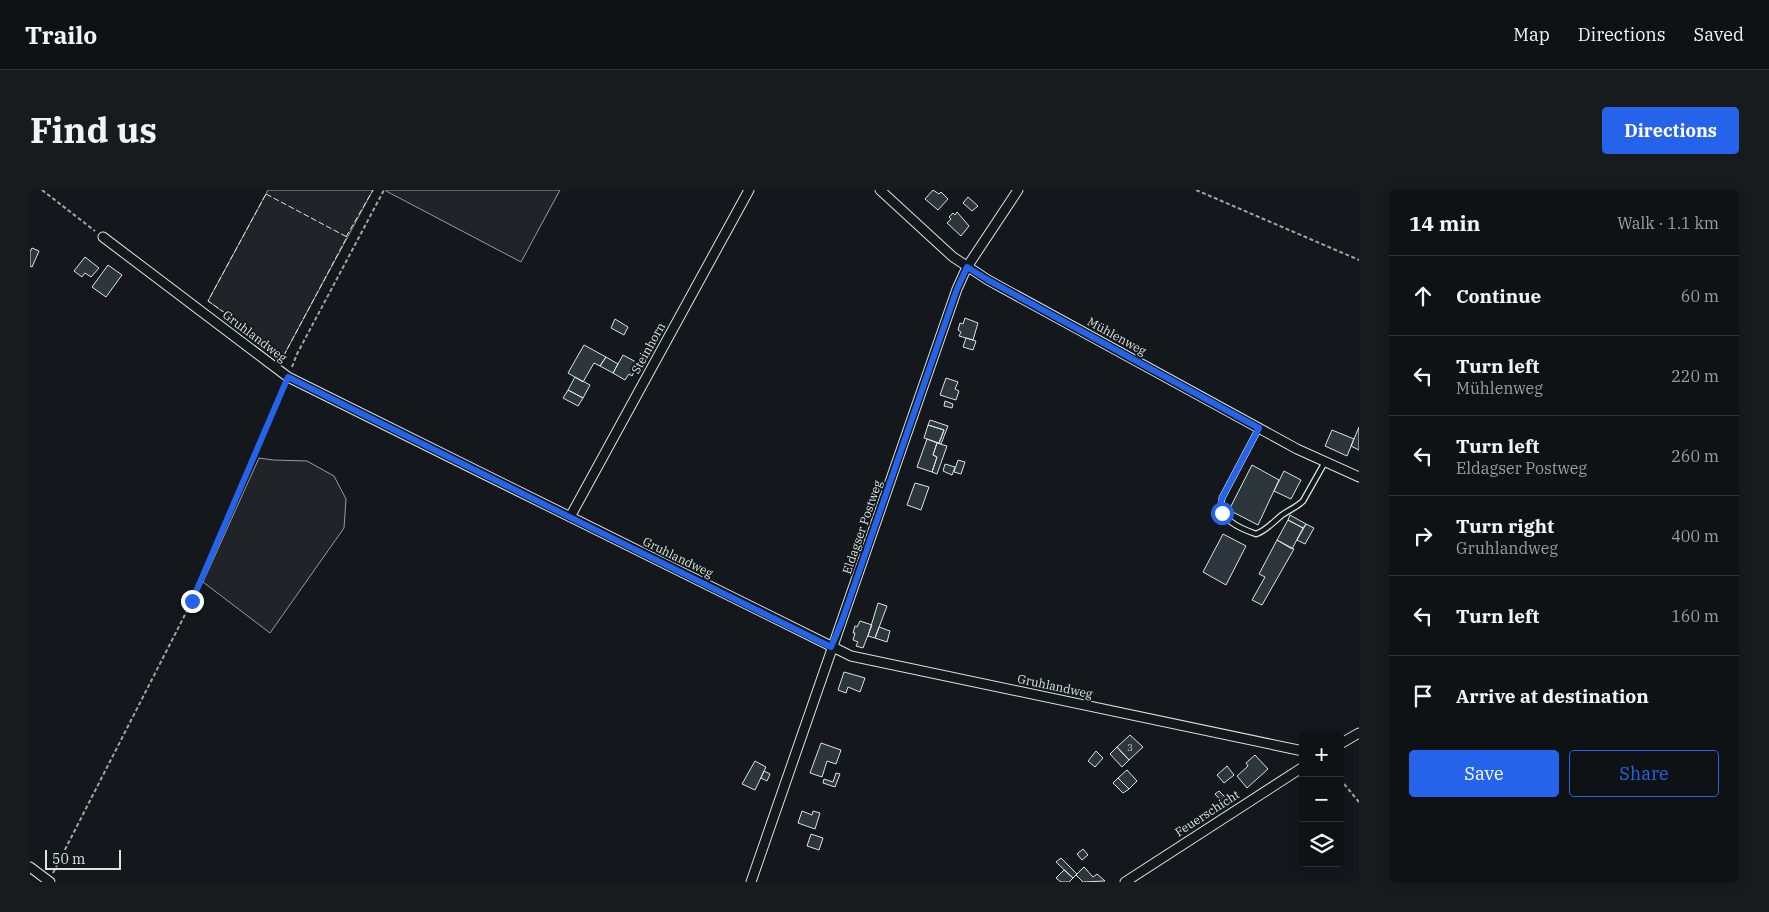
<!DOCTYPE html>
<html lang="en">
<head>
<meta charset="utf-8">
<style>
  body { margin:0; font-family:"IBM Plex Serif",serif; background:#181b1e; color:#f1f3f6 }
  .controls { position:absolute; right:15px; bottom:15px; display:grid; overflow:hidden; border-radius:5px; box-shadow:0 2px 12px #0003 }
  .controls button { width:45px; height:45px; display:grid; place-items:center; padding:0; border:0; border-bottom:1px solid #2f3234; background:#0f1215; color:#f1f3f6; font:25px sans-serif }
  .scale { position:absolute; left:15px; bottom:12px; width:76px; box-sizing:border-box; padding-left:5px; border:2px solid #d8e6dc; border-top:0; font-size:14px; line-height:18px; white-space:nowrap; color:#d8e6dc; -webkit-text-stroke:4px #14181c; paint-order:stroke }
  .stop { position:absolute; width:15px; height:15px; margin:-11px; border:4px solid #2563eb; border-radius:50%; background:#fff }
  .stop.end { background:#2563eb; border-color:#fff; box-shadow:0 1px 5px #0008 }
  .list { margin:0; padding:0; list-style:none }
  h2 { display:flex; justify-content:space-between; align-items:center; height:65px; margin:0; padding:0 20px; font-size:21px }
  h2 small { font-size:16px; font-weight:400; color:#9b9ea0 }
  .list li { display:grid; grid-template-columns:32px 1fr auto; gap:15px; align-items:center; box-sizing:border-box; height:80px; padding:0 20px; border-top:1px solid #2f3234 }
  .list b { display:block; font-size:19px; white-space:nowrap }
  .list p { margin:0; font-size:16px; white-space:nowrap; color:#9b9ea0 }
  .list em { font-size:16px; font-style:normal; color:#9b9ea0 }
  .actions { display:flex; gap:10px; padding:15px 20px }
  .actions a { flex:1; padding:11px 0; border:1px solid #2563eb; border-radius:5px; text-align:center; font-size:18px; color:#2563eb }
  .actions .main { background:#2563eb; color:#fff }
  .icon { flex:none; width:28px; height:28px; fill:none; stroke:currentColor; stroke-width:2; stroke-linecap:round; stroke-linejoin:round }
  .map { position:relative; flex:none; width:1329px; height:692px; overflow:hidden; border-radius:5px }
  header { display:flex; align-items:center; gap:30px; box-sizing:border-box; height:70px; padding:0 25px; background:#0f1215; border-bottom:1px solid #2f3234 }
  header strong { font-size:24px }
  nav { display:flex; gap:28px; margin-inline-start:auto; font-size:18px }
  .intro { display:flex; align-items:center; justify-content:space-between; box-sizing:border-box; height:120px; padding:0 30px }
  h1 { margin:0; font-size:35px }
  .button { padding:12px 22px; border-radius:5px; background:#2563eb; color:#fff; font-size:18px; font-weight:700 }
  main { display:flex; gap:30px; padding:0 30px }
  aside { flex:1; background:#0f1215; border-radius:5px; box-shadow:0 2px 12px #0003 }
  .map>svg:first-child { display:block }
  .green { fill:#202428; stroke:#939e99 }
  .building { fill:#2c363c; stroke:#d8e6dc }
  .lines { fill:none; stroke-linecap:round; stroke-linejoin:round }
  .lane-casing { stroke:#d8e6dc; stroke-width:7 }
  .street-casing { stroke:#d8e6dc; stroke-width:11 }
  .path { stroke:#9da8a2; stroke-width:2; stroke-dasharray:4 2.5; stroke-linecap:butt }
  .lane { stroke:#14181c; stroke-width:4.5 }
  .street { stroke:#14181c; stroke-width:9 }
  .fence { stroke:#d8e6dc; stroke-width:1; stroke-dasharray:6 2.5; stroke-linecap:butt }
  .route { stroke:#2563eb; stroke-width:6 }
  .labels { text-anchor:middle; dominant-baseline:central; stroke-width:4; stroke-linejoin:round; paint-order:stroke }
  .number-label { font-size:10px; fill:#adbab4 }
  .street-label { font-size:12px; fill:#d8e6dc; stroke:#14181c }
</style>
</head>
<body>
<header>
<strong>Trailo</strong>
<nav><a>Map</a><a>Directions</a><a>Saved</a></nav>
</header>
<div class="intro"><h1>Find us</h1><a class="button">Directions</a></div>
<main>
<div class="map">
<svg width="1329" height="692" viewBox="0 0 1329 692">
  <rect width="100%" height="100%" fill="#14181c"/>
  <path class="green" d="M 238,0 L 343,0 L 254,165 L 178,111 Z
    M 356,0 L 530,0 L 491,72 L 356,1 Z
    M 229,268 L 243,270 L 277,271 L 304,286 L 316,309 L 314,338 L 240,443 L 173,392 Z"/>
  <path class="building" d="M 903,0 L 909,4 L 911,2 L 918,9 L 908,20 L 895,9 Z
    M 938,7 L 948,16 L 942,21 L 933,13 Z
    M 927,22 L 939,36 L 931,46 L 917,33 L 921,29 L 919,27 L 923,23 L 925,25 Z
    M 2,58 L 9,61 L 2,77 L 0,76 L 0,62 Z
    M 55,67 L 69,78 L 61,87 L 55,83 L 52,87 L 44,81 Z
    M 78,75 L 92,85 L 76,107 L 62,97 Z
    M 935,128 L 948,133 L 943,150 L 929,146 L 931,142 L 928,140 L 930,133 L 933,134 Z
    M 585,129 L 598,137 L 594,145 L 581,138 Z
    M 936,148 L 946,151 L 943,160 L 933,157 Z
    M 554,155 L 576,167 L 570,176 L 564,173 L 553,192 L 538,183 Z
    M 593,165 L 606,172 L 602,178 L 605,180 L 602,186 L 599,184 L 595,190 L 583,183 Z
    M 576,167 L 588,174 L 583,183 L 570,176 Z
    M 545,187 L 560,195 L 553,208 L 538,200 Z
    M 916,188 L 928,192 L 925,199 L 929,201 L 926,210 L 910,205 Z
    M 538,200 L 553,208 L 548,216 L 533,208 Z
    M 915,211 L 923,214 L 922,218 L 914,216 Z
    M 900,230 L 918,236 L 911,254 L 909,253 L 914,240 L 898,235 Z
    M 898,235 L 914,240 L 909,253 L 894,248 Z
    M 1329,237 L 1329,260 L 1321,256 Z
    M 1302,240 L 1324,249 L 1317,266 L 1295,256 Z
    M 897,249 L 907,253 L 903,265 L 907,267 L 902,282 L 887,277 Z
    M 907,253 L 917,256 L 907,284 L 902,282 L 907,267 L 903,265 Z
    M 928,270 L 935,272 L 931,284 L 924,282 Z
    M 915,274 L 925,277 L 922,285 L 913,281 Z
    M 1222,275 L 1249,290 L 1228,335 L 1199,320 Z
    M 1254,281 L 1271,290 L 1261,309 L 1244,301 Z
    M 885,293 L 899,297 L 891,320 L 877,315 Z
    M 1260,325 L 1276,334 L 1273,338 L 1258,330 Z
    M 1258,330 L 1273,338 L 1262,359 L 1247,350 Z
    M 1276,334 L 1284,338 L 1275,354 L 1267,350 Z
    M 1193,344 L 1216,356 L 1196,395 L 1173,382 Z
    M 1247,350 L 1264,359 L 1232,415 L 1222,410 L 1235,387 L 1229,384 Z
    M 848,413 L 857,416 L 845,448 L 838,446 Z
    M 830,431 L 842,435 L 833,458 L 826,456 L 828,452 L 823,450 L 825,443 L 823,443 L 825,436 L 827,437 Z
    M 849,437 L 860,441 L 857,452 L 845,448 Z
    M 814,482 L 835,488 L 830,502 L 818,497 L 816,503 L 808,500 Z
    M 1100,545 L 1113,557 L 1099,570 L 1087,557 Z
    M 791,553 L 811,560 L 806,574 L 797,571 L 792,587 L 780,583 Z
    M 1087,557 L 1099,570 L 1092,577 L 1080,564 Z
    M 1066,561 L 1073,568 L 1065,577 L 1058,571 Z
    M 1225,565 L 1238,579 L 1217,598 L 1207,586 L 1218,576 L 1216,573 Z
    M 725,571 L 736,577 L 725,600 L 712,594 Z
    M 1197,576 L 1204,585 L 1194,593 L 1187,585 Z
    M 1097,580 L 1107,591 L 1099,599 L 1088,588 Z
    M 734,581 L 740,584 L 737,591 L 731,588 Z
    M 806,583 L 810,584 L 805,597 L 793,593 L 794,589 L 803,592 Z
    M 1088,588 L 1099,599 L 1093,603 L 1083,593 Z
    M 1189,601 L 1196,608 L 1192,612 L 1185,604 Z
    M 772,621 L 782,625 L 783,621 L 790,623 L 785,639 L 768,633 Z
    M 781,644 L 793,648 L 789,660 L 777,656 Z
    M 1053,659 L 1058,665 L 1052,670 L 1047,664 Z
    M 1031,668 L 1047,684 L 1043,688 L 1026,672 Z
    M 1054,677 L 1063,687 L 1067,684 L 1075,691 L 1053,692 L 1046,685 Z
    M 1034,680 L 1043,688 L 1039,692 L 1031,692 L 1026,688 Z"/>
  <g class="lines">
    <defs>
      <path id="lane" d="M 1229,238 L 1192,308 C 1187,329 1209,338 1226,344 C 1237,340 1243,332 1252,325 C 1259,320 1267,317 1273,311 L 1295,272"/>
      <path id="street" d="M 850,0 L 923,67 L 958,90 L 1267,259 L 1329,287
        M 73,47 L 258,187 L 821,466 L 1273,561
        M 540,327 L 719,0
        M 1310,554 L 1329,543
        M 0,677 L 20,692
        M 721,692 L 927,99 L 937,77 L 988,0
        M 1095,692 L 1273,577"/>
    </defs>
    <use href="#lane" class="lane-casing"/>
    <use href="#street" class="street-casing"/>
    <path class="path" d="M 12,0 L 65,41
      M 1166,0 L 1329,70
      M 262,177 L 267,164 L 354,0
      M 1310,589 L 1329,612
      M 23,683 L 162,411 L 255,196"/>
    <use href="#lane" class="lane"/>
    <use href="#street" class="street"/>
    <path class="fence" d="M 236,4 L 317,47 L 254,165 L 178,111 Z
      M 316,47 L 343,0"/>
  </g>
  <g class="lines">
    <path class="route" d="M 162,411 L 258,187 L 801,457 L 812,431 L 927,99 L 937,77 L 958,90 L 1229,238 L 1192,308 L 1190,315 L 1192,323"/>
  </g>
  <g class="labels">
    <g class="number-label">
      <text x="1100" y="557">3</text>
    </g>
    <g class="street-label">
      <text transform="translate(225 146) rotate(37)">Gruhlandweg</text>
      <text transform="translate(1087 146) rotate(29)">Mühlenweg</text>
      <text transform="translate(618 158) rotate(-61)">Steinhorn</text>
      <text transform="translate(832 337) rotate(-71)">Eldagser Postweg</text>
      <text transform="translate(648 367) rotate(26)">Gruhlandweg</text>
      <text transform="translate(1025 496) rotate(12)">Gruhlandweg</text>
      <text transform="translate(1177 623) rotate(-33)">Feuerschicht</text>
    </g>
  </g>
</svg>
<div class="controls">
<button>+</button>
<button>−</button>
<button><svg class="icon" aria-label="layers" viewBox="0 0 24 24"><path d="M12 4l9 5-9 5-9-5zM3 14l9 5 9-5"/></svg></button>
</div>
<div class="scale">50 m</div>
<div class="stop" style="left:1192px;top:323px"></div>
<div class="stop end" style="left:162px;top:411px"></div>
</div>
<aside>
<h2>14 min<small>Walk · 1.1 km</small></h2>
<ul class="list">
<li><svg class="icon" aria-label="ahead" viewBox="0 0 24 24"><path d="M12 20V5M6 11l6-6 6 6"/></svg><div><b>Continue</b></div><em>60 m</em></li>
<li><svg class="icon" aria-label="left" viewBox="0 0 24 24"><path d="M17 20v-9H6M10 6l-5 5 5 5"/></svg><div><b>Turn left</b><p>Mühlenweg</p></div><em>220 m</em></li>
<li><svg class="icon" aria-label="left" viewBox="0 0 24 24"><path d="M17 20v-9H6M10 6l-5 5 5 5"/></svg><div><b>Turn left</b><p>Eldagser Postweg</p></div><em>260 m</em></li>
<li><svg class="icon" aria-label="right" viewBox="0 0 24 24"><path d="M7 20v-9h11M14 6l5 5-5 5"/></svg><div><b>Turn right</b><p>Gruhlandweg</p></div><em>400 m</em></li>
<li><svg class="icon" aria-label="left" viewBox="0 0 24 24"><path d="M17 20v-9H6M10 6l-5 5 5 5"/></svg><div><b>Turn left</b></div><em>160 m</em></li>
<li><svg class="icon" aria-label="arrive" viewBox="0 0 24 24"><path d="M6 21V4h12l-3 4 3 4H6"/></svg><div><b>Arrive at destination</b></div></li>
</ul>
<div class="actions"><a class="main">Save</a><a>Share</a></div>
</aside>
</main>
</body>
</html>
